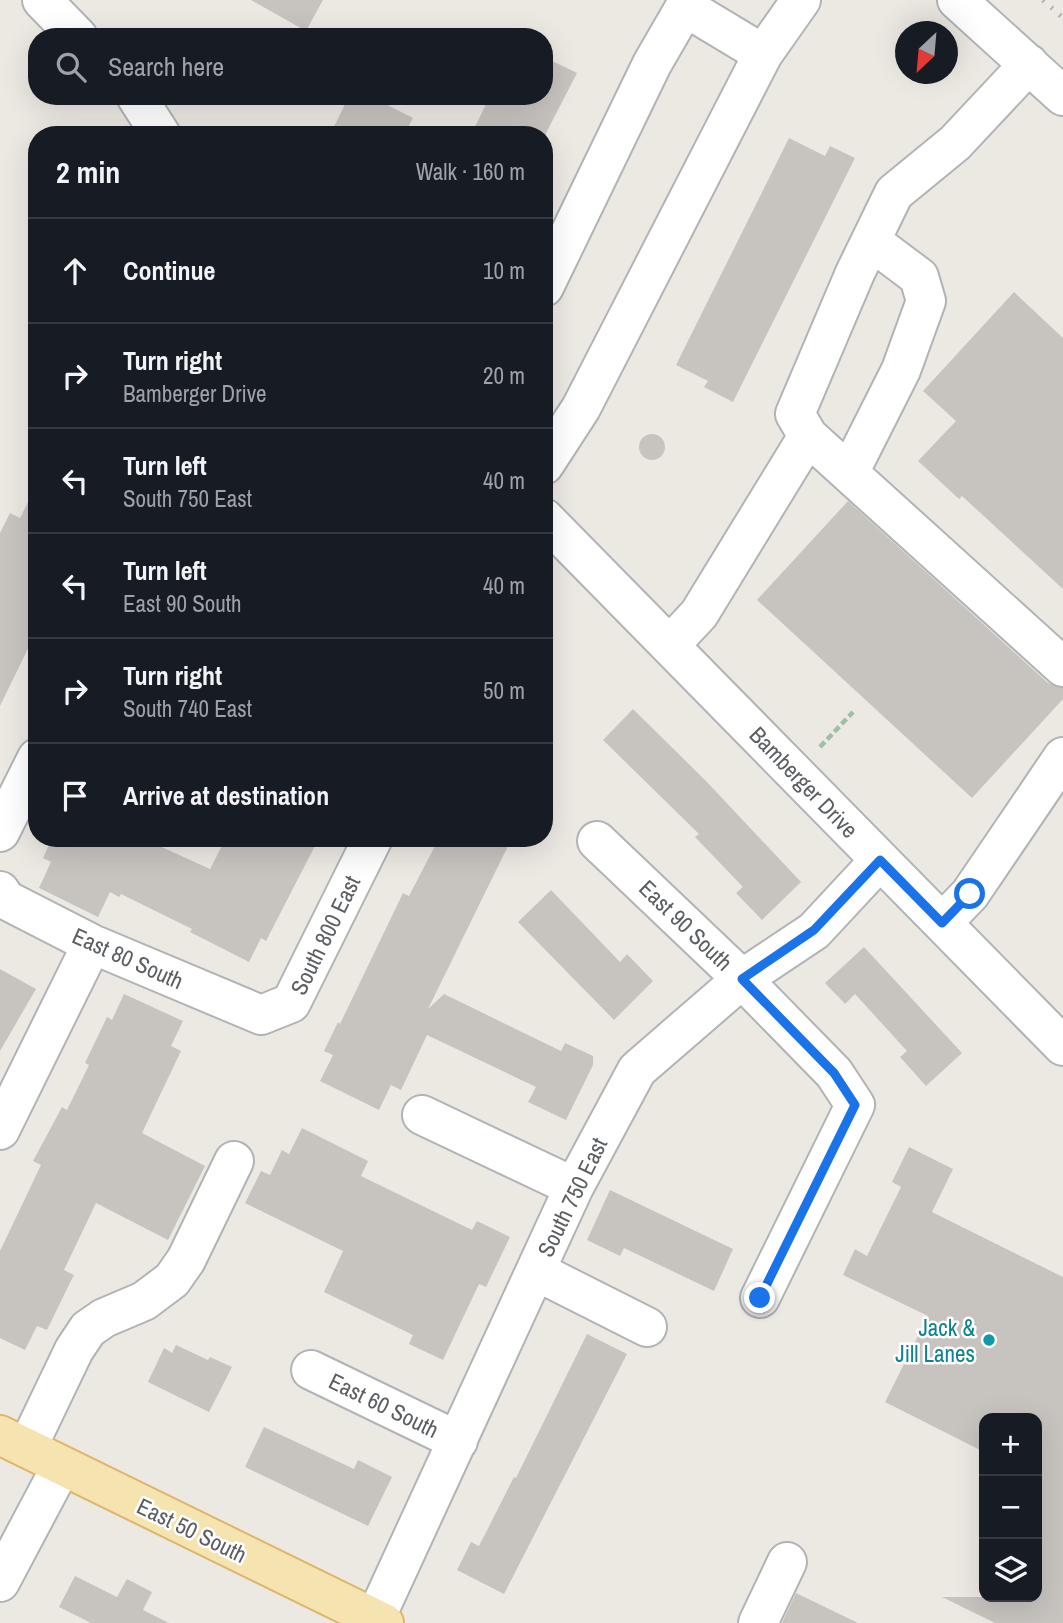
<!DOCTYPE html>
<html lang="en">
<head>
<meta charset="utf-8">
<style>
  body { margin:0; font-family:"Archivo Narrow",sans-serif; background:#242831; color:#f1f3f6 }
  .controls { position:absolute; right:21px; bottom:21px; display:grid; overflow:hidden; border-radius:14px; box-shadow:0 7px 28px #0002 }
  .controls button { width:63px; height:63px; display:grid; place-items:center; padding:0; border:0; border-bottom:2px solid #363941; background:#171b24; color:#f1f3f6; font:35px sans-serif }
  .compass { position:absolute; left:895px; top:21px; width:63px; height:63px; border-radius:50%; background:#171b24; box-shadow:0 7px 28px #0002; rotate:206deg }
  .stop { position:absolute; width:21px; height:21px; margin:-16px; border:5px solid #1a73e8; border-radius:50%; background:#fff }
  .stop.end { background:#1a73e8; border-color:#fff; box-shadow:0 2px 7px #0008 }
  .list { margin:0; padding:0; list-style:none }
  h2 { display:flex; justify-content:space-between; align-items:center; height:91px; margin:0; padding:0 28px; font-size:30px }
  h2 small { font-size:23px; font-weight:400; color:#9ea1a6 }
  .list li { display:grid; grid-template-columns:46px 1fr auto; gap:21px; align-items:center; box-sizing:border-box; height:105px; padding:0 28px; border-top:2px solid #363941 }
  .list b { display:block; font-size:26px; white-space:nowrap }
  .list p { margin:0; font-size:23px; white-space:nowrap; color:#9ea1a6 }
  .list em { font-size:23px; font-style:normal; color:#9ea1a6 }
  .icon { flex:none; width:38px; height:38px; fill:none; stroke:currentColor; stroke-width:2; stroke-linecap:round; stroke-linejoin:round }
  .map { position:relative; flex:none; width:1063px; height:1623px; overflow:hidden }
  .search { position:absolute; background:#171b24; box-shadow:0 7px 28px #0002; left:28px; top:28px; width:525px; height:77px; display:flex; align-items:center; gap:18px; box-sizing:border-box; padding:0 24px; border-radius:28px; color:#9ea1a6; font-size:26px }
  .panel { position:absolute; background:#171b24; box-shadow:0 7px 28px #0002; left:28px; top:126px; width:525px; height:721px; border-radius:28px }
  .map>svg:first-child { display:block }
  .building { fill:#c7c4c0 }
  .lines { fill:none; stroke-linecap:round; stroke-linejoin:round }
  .minor-casing { stroke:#b0b4b7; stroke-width:42 }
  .major-casing { stroke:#dfb569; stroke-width:42 }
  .path { stroke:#9cc1a4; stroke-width:4.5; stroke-dasharray:7 3.5; stroke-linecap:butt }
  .minor { stroke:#fff; stroke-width:38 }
  .major { stroke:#f5e4b0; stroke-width:38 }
  .rail { stroke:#b1b2b2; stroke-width:5; stroke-dasharray:2 9; stroke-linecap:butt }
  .route { stroke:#1a73e8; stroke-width:9 }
  .culture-dot { fill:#0f9aa8; stroke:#fff; stroke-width:2.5 }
  .labels { text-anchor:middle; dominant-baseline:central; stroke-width:5; stroke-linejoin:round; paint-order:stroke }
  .street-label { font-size:23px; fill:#5b5f62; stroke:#fff }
  .culture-label { font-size:23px; fill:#0d838f; stroke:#fff; text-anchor:end }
</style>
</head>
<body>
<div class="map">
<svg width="1063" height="1623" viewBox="0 0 1063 1623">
  <rect width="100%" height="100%" fill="#ece9e3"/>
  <path class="building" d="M 251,0 L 323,0 L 306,31 Z
    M 544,57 L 577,73 L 544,137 L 544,135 L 471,135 L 490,96 L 544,96 Z
    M 349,96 L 370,96 L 413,118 L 404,135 L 330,135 Z
    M 789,138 L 825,156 L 830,146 L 855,158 L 733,402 L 704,387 L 708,381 L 676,365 Z
    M 1014,292 L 1063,338 L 1063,589 L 962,496 L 959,499 L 918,461 L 956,421 L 923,391 Z
    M639 447a13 13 0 1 1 26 0a13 13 0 1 1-26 0Z
    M 37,484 L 37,630 L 0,706 L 0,533 L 10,513 L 20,518 Z
    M 848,501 L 1048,683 L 1063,688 L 1063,699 L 972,798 L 757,600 Z
    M 633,709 L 706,781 L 801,882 L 762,920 L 736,893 L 743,887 L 695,837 L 699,834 L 603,740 Z
    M 52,838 L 142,838 L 210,869 L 226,838 L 319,838 L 266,941 L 261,938 L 249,962 L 190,932 L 192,929 L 121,894 L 119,897 L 110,892 L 98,917 L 39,888 L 51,862 L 43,858 Z
    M 439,838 L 512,838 L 428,1009 L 444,994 L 561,1051 L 565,1043 L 593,1056 L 593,1065 L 566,1120 L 528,1102 L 536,1087 L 427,1035 L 401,1090 L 391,1085 L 379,1110 L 320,1081 L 333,1055 L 324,1051 L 338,1022 L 340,1024 L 403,893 L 409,896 Z
    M 551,890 L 620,962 L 627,954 L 653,981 L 614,1020 L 518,922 Z
    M 864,947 L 962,1053 L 926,1086 L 900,1057 L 907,1051 L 855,994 L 845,1004 L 825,983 Z
    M 0,969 L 36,989 L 0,1051 Z
    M 124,994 L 183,1021 L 171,1046 L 181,1051 L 142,1133 L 205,1166 L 168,1240 L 96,1203 L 64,1270 L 74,1275 L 64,1295 L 47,1330 L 37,1326 L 25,1350 L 0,1338 L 0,1251 L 41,1165 L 33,1161 L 62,1107 L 67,1110 L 89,1065 L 85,1063 L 107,1017 L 112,1020 Z
    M 302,1128 L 368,1161 L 361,1176 L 472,1230 L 477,1221 L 510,1237 L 486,1287 L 479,1284 L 443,1360 L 409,1344 L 413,1335 L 324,1292 L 343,1251 L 245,1203 L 261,1171 L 270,1175 L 282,1150 L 289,1154 Z
    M 909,1147 L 953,1169 L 932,1212 L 1063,1277 L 1063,1623 L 995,1623 L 942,1597 L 1037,1597 L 1037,1418 L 984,1418 L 984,1452 L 885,1402 L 928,1316 L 843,1275 L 855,1249 L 867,1256 L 901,1187 L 892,1182 Z
    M 610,1190 L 733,1249 L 714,1291 L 624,1248 L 620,1256 L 587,1240 Z
    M 587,1334 L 627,1354 L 504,1594 L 457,1570 L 471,1542 L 479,1546 L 514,1477 L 516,1478 Z
    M 176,1345 L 208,1360 L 210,1357 L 232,1367 L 209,1412 L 148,1382 L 164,1348 L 172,1353 Z
    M 264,1427 L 354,1469 L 358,1460 L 392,1477 L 368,1526 L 245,1467 Z
    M 75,1576 L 117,1597 L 127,1579 L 152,1592 L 143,1610 L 169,1623 L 91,1623 L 59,1607 Z
    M 796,1593 L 858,1623 L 782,1623 Z"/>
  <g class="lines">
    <defs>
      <path id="minor" d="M 42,0 L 78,37
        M 957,0 L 1063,96
        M 685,7 L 763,54
        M 136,96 L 161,135
        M 544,287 L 652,64 L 689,0
        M 808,436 L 795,414 L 855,273 L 894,193 L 955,143 L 1029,64
        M 544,465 L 581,408 L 763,54 L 801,0
        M 849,473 L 901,370 L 926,301 L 919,277 L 871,241
        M 544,518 L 1063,1046
        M 670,645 L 699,614 L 808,436 L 1063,667
        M 0,832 L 37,758
        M 597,841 L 742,979 L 834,1073 L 855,1105 L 760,1298
        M 0,891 L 6,900 L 92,944 L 261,1015 L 291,1003 L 373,838
        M 942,923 L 970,894 L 1063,757
        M 422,1115 L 574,1187
        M 0,1130 L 92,944
        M 536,1271 L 647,1327
        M 311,1370 L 458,1441
        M 27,1448 L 74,1350 L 88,1329 L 104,1318 L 144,1301 L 172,1280 L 186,1260 L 234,1161
        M 0,1582 L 61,1467
        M 375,1619 L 574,1187 L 637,1070 L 742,979 L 814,931 L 880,860
        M 758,1623 L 787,1562"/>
      <path id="major" d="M 0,1435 L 384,1623"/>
    </defs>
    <use href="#minor" class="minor-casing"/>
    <use href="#major" class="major-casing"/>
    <path class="path" d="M 820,747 L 853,712"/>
    <use href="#minor" class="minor"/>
    <use href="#major" class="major"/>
    <path class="rail" d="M 1043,0 L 1063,18"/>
  </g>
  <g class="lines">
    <path class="route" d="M 760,1298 L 855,1105 L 834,1073 L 742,979 L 814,930 L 880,860 L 942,923 L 970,894"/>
  </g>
  <circle class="culture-dot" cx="989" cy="1340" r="7"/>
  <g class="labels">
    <g class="street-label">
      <text transform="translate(804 782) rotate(46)">Bamberger Drive</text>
      <text transform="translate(686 925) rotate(44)">East 90 South</text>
      <text transform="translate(325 935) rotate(-64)">South 800 East</text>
      <text transform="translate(128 958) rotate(24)">East 80 South</text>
      <text transform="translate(572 1197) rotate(-64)">South 750 East</text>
      <text transform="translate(384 1405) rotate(26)">East 60 South</text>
      <text transform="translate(192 1530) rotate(26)">East 50 South</text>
    </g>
    <g class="culture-label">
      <text x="975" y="1327">Jack &amp;<tspan x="975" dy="26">Jill Lanes</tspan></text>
    </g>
  </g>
</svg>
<div class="controls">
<button>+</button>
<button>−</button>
<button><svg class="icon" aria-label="layers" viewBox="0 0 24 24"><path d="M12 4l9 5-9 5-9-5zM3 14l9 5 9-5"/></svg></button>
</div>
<svg class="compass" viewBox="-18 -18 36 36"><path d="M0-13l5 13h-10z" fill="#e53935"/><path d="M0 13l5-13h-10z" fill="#9ea1a6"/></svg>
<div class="stop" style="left:970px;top:894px"></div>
<div class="stop end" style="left:760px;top:1298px"></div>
<div class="search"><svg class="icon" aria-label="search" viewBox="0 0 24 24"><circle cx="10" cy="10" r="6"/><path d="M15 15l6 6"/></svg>Search here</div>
<section class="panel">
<h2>2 min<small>Walk · 160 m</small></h2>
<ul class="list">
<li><svg class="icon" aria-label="ahead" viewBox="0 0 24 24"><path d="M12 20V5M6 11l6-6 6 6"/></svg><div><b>Continue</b></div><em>10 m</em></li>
<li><svg class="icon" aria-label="right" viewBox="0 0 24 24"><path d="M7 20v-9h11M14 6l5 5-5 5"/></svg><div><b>Turn right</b><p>Bamberger Drive</p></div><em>20 m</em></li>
<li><svg class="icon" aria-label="left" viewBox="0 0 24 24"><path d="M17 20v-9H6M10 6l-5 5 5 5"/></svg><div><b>Turn left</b><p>South 750 East</p></div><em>40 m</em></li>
<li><svg class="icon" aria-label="left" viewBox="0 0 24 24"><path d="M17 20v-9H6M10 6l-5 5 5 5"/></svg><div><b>Turn left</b><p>East 90 South</p></div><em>40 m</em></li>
<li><svg class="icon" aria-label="right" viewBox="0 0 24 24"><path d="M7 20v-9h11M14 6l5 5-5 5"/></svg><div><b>Turn right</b><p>South 740 East</p></div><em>50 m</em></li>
<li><svg class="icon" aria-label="arrive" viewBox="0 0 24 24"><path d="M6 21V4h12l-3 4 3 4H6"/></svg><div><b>Arrive at destination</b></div></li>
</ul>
</section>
</div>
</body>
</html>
